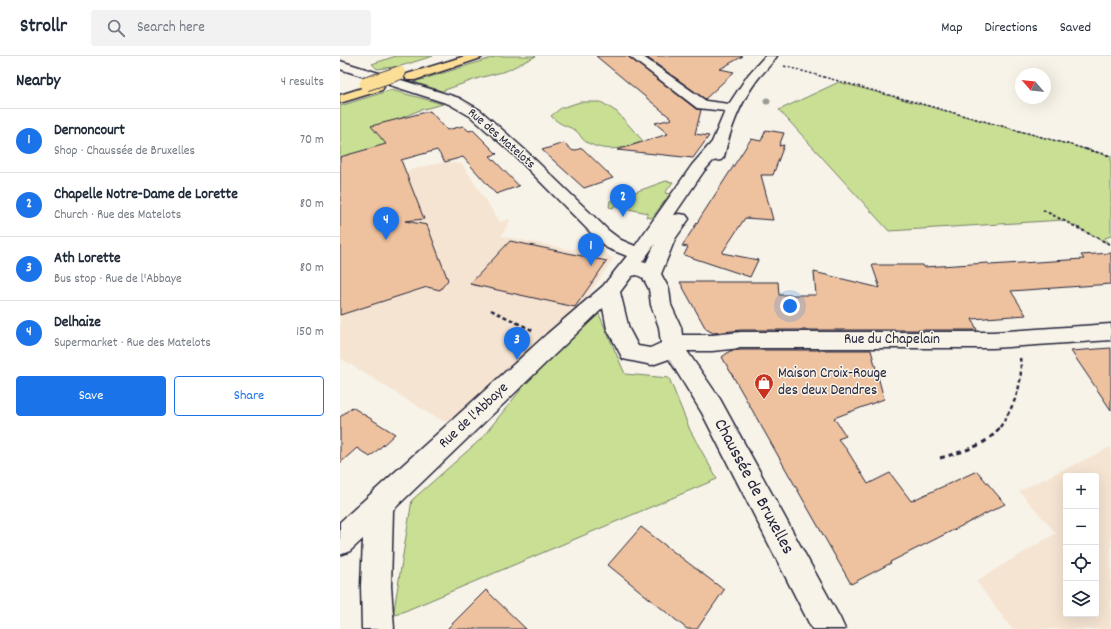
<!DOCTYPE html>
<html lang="en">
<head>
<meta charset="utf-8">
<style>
  body { margin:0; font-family:Dekko,sans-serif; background:#f2f2f3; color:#1f2937 }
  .controls { position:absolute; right:12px; bottom:12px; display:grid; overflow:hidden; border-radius:4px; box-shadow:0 4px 16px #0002 }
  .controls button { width:36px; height:36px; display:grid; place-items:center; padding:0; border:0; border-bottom:1px solid #e0e1e3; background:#fff; color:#1f2937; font:20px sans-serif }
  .compass { position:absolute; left:675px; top:12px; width:36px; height:36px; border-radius:50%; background:#fff; box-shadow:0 4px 16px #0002; rotate:298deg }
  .you { position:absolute; left:450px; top:250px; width:14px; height:14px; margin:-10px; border:3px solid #fff; border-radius:50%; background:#1a73e8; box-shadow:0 0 0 6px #1a73e833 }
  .badge { display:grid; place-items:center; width:26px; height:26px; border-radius:50%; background:#1a73e8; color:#fff; font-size:13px; font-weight:700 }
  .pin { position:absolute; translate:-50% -33px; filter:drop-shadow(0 1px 2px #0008) }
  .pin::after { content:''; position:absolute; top:21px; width:14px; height:12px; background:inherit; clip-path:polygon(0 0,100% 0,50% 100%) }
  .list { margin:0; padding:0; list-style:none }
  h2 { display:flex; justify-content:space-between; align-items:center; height:52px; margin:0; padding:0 16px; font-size:17px }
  h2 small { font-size:13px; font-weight:400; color:#747a83 }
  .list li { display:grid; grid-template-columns:26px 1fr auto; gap:12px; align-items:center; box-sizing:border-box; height:64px; padding:0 16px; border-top:1px solid #e0e1e3 }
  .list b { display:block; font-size:15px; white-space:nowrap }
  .list p { margin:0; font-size:13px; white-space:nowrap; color:#747a83 }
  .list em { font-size:13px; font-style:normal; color:#747a83 }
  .actions { display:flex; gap:8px; padding:12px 16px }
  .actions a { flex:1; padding:9px 0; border:1px solid #1a73e8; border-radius:4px; text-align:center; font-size:14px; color:#1a73e8 }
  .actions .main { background:#1a73e8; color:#fff }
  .icon { flex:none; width:22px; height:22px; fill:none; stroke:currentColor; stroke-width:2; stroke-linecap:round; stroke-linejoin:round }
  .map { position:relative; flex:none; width:771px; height:573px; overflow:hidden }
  header { display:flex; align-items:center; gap:24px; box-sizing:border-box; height:56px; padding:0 20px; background:#fff; border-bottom:1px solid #e0e1e3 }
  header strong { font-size:19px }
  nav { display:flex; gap:22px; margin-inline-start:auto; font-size:14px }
  .search { width:280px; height:36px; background:#f2f2f3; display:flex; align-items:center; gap:10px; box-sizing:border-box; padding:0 14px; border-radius:4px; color:#747a83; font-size:15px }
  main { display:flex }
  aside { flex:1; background:#fff }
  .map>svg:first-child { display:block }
  .built { fill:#f5e4d2; fill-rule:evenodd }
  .green { fill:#c9df94; stroke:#768068 }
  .building { fill:#efc29f; stroke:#22223b }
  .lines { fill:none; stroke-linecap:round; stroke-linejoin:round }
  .minor-casing { stroke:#22223b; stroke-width:3 }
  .highway-casing { stroke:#22223b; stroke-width:3 }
  .path-far3 { stroke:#22223b; stroke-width:1.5; stroke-dasharray:2.5 2; stroke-linecap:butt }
  .path-far2 { stroke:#22223b; stroke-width:2; stroke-dasharray:3 2.5; stroke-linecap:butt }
  .path-far1 { stroke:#22223b; stroke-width:2.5; stroke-dasharray:4 3; stroke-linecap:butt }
  .path { stroke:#22223b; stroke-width:3; stroke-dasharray:5 4; stroke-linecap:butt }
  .minor { fill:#f7f3e8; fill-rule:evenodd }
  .highway { fill:#fcde96; fill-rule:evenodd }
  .highway-bridge-casing { stroke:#22223b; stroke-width:15; stroke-linecap:butt }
  .highway-bridge { stroke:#fcde96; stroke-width:13 }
  .tree { fill:#999a95 }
  .labels { text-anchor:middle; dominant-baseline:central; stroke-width:3; stroke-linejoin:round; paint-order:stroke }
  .far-street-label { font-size:13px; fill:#22223b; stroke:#f7f3e8 }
  .street-label { font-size:15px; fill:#22223b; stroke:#f7f3e8 }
  .poi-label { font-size:15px; fill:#22223b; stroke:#f7f3e8; text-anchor:start }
  .near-street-label { font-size:18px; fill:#22223b; stroke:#f7f3e8 }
</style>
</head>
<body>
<header>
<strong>Strollr</strong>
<div class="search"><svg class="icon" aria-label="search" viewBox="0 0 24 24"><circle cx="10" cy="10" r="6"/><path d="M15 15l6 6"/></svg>Search here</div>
<nav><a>Map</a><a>Directions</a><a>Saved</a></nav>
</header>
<main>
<aside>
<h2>Nearby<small>4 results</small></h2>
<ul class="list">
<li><span class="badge">1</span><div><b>Dernoncourt</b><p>Shop · Chaussée de Bruxelles</p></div><em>70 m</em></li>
<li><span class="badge">2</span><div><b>Chapelle Notre-Dame de Lorette</b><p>Church · Rue des Matelots</p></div><em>80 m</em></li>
<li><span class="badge">3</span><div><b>Ath Lorette</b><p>Bus stop · Rue de l'Abbaye</p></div><em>80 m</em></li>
<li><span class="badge">4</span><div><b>Delhaize</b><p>Supermarket · Rue des Matelots</p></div><em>150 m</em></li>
</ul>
<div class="actions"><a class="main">Save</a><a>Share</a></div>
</aside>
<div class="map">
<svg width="771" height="573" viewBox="0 0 771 573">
  <rect width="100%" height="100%" fill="#f7f3e8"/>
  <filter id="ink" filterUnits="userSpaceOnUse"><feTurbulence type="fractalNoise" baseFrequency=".025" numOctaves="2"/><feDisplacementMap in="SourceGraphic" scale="8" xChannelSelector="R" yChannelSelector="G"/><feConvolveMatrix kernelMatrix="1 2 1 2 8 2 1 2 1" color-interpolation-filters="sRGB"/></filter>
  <g filter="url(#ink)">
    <path class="built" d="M 103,106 L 122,108 L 160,166 L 170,163 L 168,169 L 161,180 L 233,194 L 248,179 L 270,201 L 273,203 L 241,250 L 118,371 L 95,361 L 0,302 L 0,131 Z
      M 771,391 L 771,573 L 672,573 L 636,525 L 716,477 L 679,435 ZM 726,420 L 756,420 L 756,558 L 726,558 Z"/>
    <path class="green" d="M 56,0 L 93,0 L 61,10 L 37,13 L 32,8 Z
      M 158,0 L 196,0 L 166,15 L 139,22 L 102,35 L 74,26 Z
      M 499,26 L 771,100 L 771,180 L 765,182 L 767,187 L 723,164 L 549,175 L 439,54 Z
      M 51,34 L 103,48 L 80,54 L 61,62 L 55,87 L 0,104 L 0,50 Z
      M 240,46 L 261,46 L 277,56 L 303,85 C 283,93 266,97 246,86 C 241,83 240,77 235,74 C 225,69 220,69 211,60 L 221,52 Z
      M 326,125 L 333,126 L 325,137 L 330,138 L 312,162 L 306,161 L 308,157 L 274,150 L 273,152 L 269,151 L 270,145 Z
      M 259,258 L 285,318 L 329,322 L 350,374 L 377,423 L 53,560 L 72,444 L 141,383 L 200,310 Z"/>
    <path class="building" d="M 256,0 L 288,0 L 356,53 L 361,54 L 355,78 L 369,80 L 353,102 L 277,94 L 328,78 L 315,67 L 332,63 Z
      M 305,0 L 403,0 L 380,13 L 394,16 L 365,43 Z
      M 90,55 L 107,74 L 123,70 L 129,75 L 133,74 L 157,98 L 150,100 L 179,130 L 156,138 L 123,101 L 105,106 L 97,94 L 61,104 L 84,163 L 65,165 L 87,169 L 108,224 L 100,234 L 87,231 L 0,259 L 0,101 L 46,88 L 31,70 Z
      M 426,74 L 444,77 L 439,90 L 444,89 L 433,119 L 421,119 L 433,164 L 405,162 L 382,197 L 418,204 L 410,221 L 344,199 L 348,191 L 342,190 L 411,83 L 421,85 Z
      M 224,87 L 233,95 L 242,92 L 273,122 L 244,132 L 202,94 Z
      M 170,185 L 247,201 L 267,205 L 235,251 L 130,228 Z
      M 771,197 L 771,228 L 671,235 L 686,259 L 632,263 L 637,274 L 401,274 L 373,277 L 366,273 L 340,226 L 438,226 L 439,239 L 476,239 L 474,216 L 540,232 L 532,209 L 583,209 L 584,211 L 648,207 L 650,209 L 744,203 L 741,199 Z
      M 771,292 L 771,354 L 731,295 Z
      M 401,294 L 531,294 L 544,343 L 494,362 L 506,380 L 498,383 L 507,394 L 528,428 L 550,417 L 571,445 L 637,415 L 665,448 L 550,506 L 551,507 L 511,528 L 382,301 L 390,295 Z
      M 12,351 L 55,378 L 30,401 L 17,392 L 0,407 L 0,361 Z
      M 301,471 L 384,534 L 357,573 L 347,573 L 268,509 Z
      M 146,534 L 186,573 L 107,573 Z"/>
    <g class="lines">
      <defs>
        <path id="minor" d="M 289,0 L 302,0 L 366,45 L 389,48 L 408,19 L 425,0 L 437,0 C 431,9 423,16 417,24 C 400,47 390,73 384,101 L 381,104 L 373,105 L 364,115 L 334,159 L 340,158 L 346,159 L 349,163 L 335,183 L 321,218 L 329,233 L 331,249 L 341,271 L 342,279 L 372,279 L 401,276 L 653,276 L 771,268 L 771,284 L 653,292 L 401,292 L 372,295 L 347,295 L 380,343 L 500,562 L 505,573 L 472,573 L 362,357 L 329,303 L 312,309 L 283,303 L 267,273 L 263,252 L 53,454 L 51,530 L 54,573 L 22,573 L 21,530 L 23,483 L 10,495 L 0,499 L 0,466 L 207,278 L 263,230 L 287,200 L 267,192 L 257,183 L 174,99 L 130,60 L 109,48 L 0,13 L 0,5 L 119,42 L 140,54 L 184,93 L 269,175 L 281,184 L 295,190 L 352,109 L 372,86 L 385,55 L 357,52 ZM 315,188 L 306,207 L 302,206 ZM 297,219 L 303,222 L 309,233 L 311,249 L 319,271 L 321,287 L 310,292 L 298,290 L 289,273 L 280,236 L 292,220 Z"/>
        <path id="highway" d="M 125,0 L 143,0 L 141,2 L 75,24 L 67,24 L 65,21 L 67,18 Z
          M 38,27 L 42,28 L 44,31 L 42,34 L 0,47 L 0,39 Z"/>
      </defs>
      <use href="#minor" class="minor-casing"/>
      <use href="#highway" class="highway-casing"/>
      <path class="path-far3" d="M 444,10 L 749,94"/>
      <path class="path-far2" d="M 745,93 L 771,100
        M 703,154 L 771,189"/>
      <path class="path-far1" d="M 151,254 L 194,275
        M 660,371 C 674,350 684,328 680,302"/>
      <path class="path" d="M 600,402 C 623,395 646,391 661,370"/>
      <use href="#minor" class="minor"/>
      <use href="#highway" class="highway"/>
      <defs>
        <path id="highway-bridge" d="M 26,28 L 59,17"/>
      </defs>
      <use href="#highway-bridge" class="highway-bridge-casing"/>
      <use href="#highway-bridge" class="highway-bridge"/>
    </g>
    <circle class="tree" cx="427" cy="45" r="3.5"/>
  </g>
  <defs>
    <symbol id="shop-pin" viewBox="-11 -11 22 30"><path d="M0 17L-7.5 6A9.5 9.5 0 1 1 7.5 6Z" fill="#c8321e" stroke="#f7f3e8"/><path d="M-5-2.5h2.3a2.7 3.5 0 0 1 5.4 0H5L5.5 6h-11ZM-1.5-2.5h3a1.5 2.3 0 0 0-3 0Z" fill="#fff"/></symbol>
  </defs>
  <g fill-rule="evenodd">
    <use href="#shop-pin" x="413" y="316" width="22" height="30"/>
  </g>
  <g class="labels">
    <g class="far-street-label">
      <text transform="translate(161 83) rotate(41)">Rue des Matelots</text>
    </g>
    <g class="street-label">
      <text x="552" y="284">Rue du Chapelain</text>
      <text transform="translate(134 360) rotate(-43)">Rue de l'Abbaye</text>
    </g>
    <g class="poi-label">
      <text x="438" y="318">Maison Croix-Rouge<tspan x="438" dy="17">des deux Dendres</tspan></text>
    </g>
    <g class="near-street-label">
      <text transform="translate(413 431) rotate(62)">Chaussée de Bruxelles</text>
    </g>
  </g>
</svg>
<div class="controls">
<button>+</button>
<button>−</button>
<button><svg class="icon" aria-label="locate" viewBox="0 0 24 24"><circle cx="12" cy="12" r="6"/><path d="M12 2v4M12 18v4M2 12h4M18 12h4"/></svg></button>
<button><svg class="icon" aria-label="layers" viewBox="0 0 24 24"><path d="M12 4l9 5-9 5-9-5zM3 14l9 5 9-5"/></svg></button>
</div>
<svg class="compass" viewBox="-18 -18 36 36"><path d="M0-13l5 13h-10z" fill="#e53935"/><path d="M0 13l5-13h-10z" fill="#747a83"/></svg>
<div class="you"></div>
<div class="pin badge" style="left:251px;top:210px">1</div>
<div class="pin badge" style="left:283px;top:161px">2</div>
<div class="pin badge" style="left:177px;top:304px">3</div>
<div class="pin badge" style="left:46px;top:184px">4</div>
</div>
</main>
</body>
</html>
